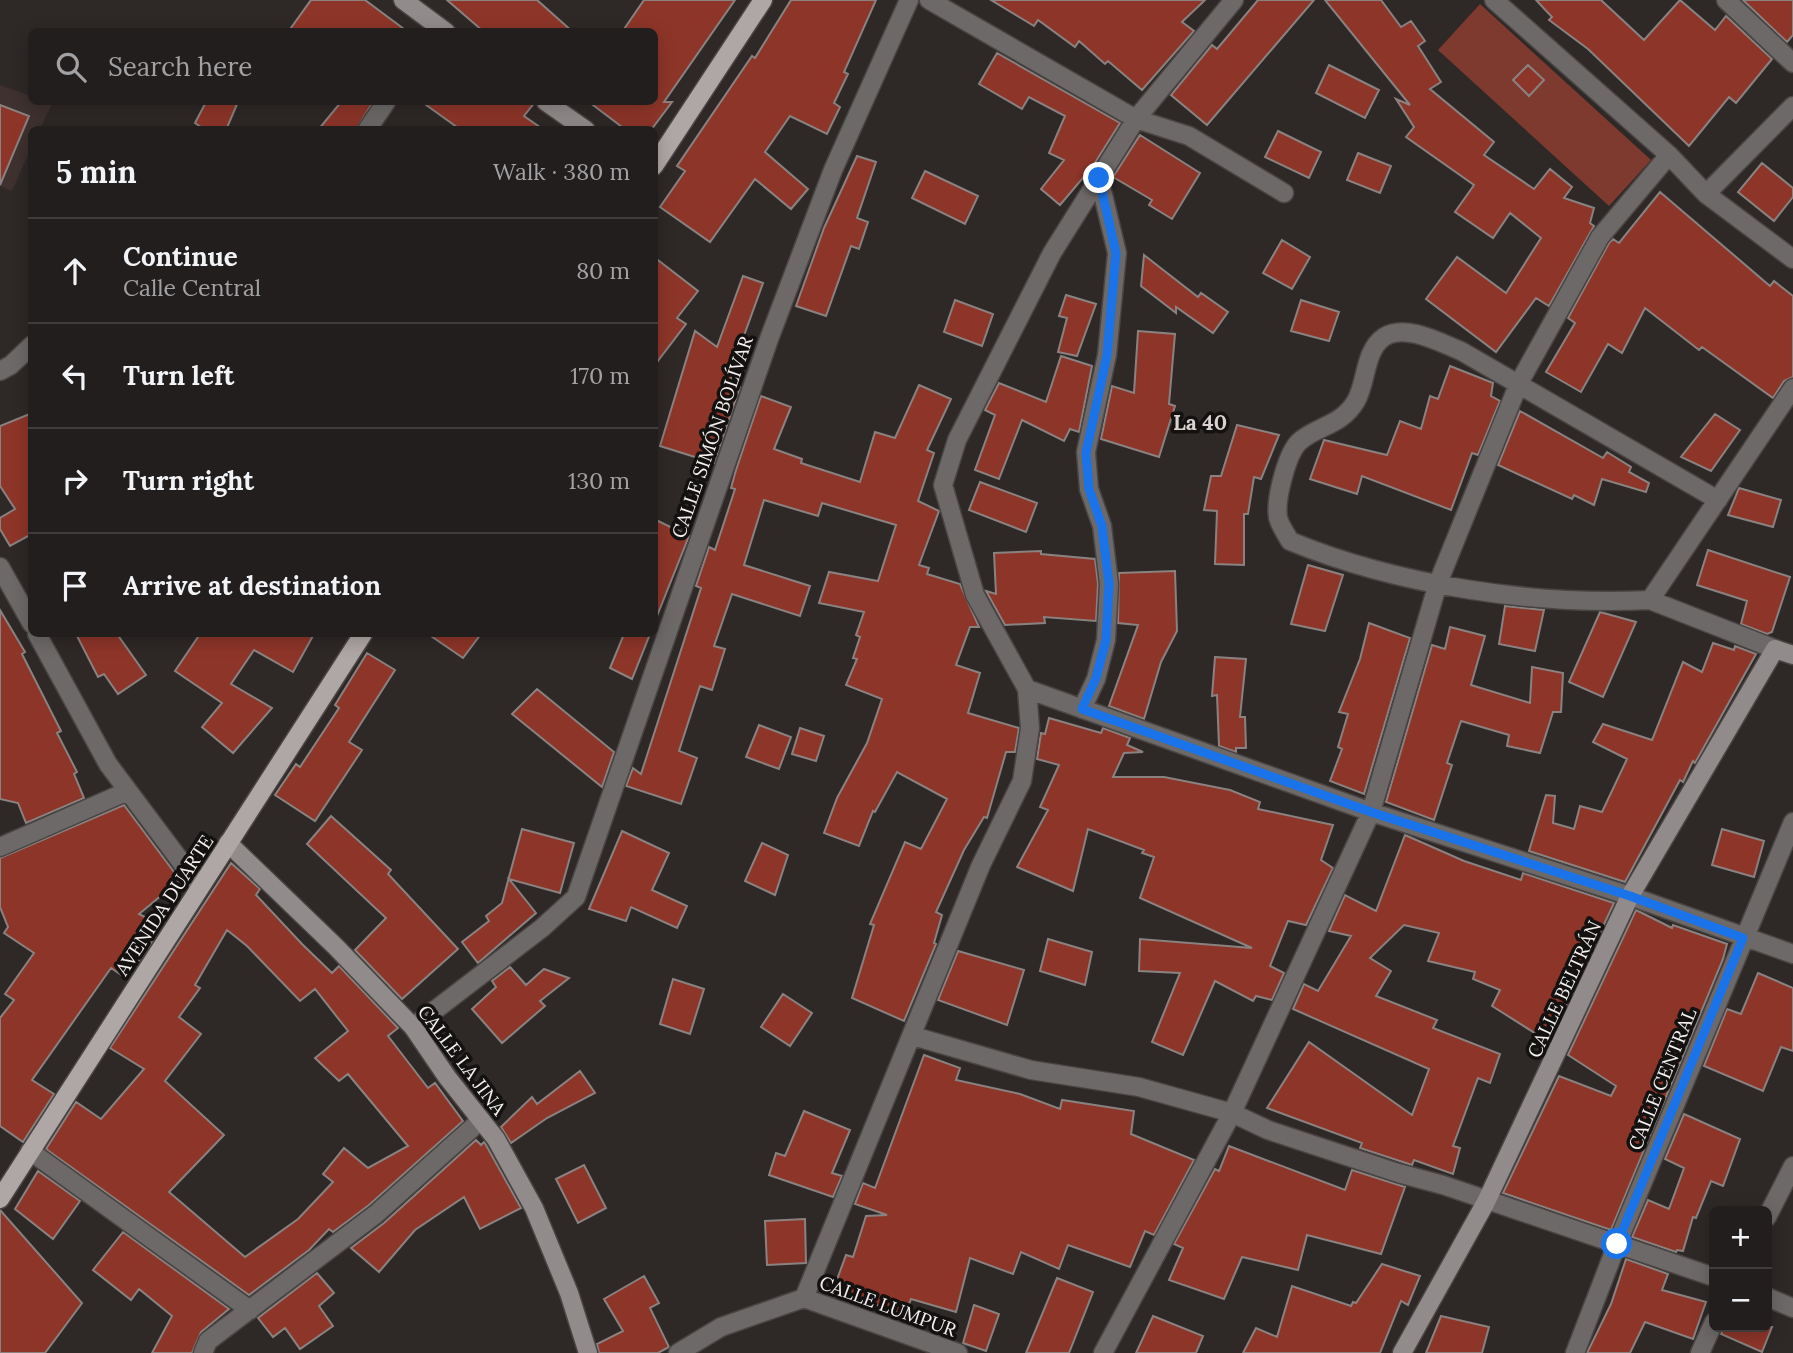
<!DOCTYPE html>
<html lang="en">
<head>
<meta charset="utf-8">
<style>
  body { margin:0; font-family:Lora,serif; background:#2a2726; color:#f1f3f6 }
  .controls { position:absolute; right:21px; bottom:21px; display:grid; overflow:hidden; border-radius:10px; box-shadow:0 4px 18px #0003 }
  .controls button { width:63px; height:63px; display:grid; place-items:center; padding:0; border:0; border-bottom:2px solid #3f3c3b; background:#221e1d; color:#f1f3f6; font:35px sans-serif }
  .stop { position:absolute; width:21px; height:21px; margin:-16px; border:5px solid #1a73e8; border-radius:50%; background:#fff }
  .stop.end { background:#1a73e8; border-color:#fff; box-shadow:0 2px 7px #0008 }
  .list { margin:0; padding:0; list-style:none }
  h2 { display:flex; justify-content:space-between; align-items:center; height:91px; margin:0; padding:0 28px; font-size:30px }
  h2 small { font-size:23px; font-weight:400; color:#a2a2a4 }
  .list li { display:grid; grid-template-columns:46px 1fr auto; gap:21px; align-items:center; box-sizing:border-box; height:105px; padding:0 28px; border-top:2px solid #3f3c3b }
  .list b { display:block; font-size:26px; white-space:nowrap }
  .list p { margin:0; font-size:23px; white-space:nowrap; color:#a2a2a4 }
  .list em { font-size:23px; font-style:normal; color:#a2a2a4 }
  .icon { flex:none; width:38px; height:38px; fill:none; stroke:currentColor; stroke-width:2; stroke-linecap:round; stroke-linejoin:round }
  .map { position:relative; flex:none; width:1793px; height:1353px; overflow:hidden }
  .search { position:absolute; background:#221e1d; box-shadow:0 4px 18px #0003; left:28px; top:28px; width:630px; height:77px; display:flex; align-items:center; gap:18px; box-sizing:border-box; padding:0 24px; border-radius:10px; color:#a2a2a4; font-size:26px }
  .panel { position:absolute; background:#221e1d; box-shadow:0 4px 18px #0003; left:28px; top:126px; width:630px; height:511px; border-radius:10px }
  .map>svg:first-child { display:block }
  .built { fill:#3e312f }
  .green { fill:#7f3a2f }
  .building { fill:#8e3529; stroke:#898280; stroke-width:2; fill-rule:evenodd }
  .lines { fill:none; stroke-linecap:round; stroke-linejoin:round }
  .pedestrian-casing { stroke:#4a4443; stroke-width:21 }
  .minor-casing { stroke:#4a4443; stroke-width:21 }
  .secondary-casing { stroke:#4a4443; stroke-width:21 }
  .primary-casing { stroke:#4a4443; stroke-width:21 }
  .pedestrian { stroke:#6c6968; stroke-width:18 }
  .minor { stroke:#6c6968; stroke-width:18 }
  .secondary { stroke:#918c8b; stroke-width:18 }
  .primary { stroke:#aea7a6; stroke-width:18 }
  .route { stroke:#1a73e8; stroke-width:9 }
  .labels { text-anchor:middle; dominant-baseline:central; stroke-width:7; stroke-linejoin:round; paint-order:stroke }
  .street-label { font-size:19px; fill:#f5f1f0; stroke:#141111 }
  .neighbourhood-label { font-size:21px; font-weight:bold; fill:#dad2d1; stroke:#141111 }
</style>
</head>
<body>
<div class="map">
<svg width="1793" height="1353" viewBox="0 0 1793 1353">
  <rect width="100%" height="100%" fill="#2e2827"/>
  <path class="built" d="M 0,85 L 31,96 L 32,102 L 52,104 L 40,129 L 32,130 L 31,148 L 12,191 L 0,186 Z"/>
  <path class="green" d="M 1480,4 L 1651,160 L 1609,206 L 1438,50 Z"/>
  <path class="building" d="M 311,0 L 365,0 L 408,32 L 288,32 Z
    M 447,0 L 537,0 L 573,32 L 484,32 Z
    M 644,0 L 735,0 L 664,102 L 672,102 L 651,130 L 626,130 L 589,102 L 654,102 L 654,32 L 622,32 Z
    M 791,0 L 876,0 L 844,72 L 848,74 L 834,103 L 840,107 L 827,134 L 790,116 L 765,152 L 808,189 L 791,209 L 755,179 L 710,242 L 660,207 L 685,171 L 677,166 L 752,56 L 755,58 Z
    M 991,0 L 1205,0 L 1182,22 L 1194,31 L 1142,90 L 1108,61 L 1105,64 L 1079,41 L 1075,47 L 1038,20 L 1034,26 Z
    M 1258,0 L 1314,0 L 1207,125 L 1171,95 L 1212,45 L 1217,49 Z
    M 1325,0 L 1381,0 L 1401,27 L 1411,21 L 1425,41 L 1418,46 L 1441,82 L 1430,89 L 1494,142 L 1484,155 L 1534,189 L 1550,169 L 1572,187 L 1564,198 L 1594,208 L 1590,223 L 1594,226 L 1549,306 L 1536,298 L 1496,352 L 1426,299 L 1457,257 L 1506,293 L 1541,238 L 1510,213 L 1493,238 L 1455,212 L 1474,185 L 1406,137 L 1414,127 L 1396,99 L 1410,105 Z
    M 1536,0 L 1601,0 L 1644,40 L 1680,0 L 1715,30 L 1726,16 L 1772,59 L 1736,103 L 1729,97 L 1689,146 L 1588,49 L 1549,20 L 1552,17 Z
    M 1743,0 L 1793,0 L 1793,35 L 1787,42 Z
    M 997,53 L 1120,123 L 1093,166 L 1060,205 L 1041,189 L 1064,160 L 1049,153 L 1065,116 L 1029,97 L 1022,109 L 979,84 Z
    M 1329,65 L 1379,90 L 1365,118 L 1316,93 Z
    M 1528,65 L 1544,80 L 1529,96 L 1513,80 Z
    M 206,102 L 238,102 L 226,130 L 205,130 L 195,123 Z
    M 341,102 L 373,102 L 356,130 L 318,130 Z
    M 422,102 L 535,102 L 524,116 L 544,130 L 461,130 Z
    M 0,105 L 29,116 L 0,185 Z
    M 1278,131 L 1321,152 L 1309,178 L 1265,157 Z
    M 1140,135 L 1200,173 L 1172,219 L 1149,205 L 1152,200 L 1113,177 Z
    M 1358,153 L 1391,166 L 1380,193 L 1347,180 Z
    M 857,156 L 876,162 L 857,218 L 868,222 L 859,249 L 851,246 L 826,316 L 796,306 L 824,228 Z
    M 1762,163 L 1793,188 L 1793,197 L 1774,221 L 1738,192 Z
    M 925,171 L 978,196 L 965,224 L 912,198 Z
    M 1660,192 L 1770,286 L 1774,281 L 1793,296 L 1793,377 L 1784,381 L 1773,398 L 1702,347 L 1699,350 L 1645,308 L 1622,353 L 1608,344 L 1581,392 L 1546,372 L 1575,323 L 1568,318 L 1609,243 L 1613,239 L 1619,243 Z
    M 1282,240 L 1310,257 L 1292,289 L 1263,273 Z
    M 1144,255 L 1198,297 L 1201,293 L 1228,312 L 1213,333 L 1176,307 L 1176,313 L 1141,286 Z
    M 654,257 L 698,291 L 677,318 L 686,324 L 654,366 Z
    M 743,276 L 763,283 L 737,355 L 730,383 L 740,387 L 714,463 L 660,446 L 695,331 L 717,347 Z
    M 1066,295 L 1096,304 L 1077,356 L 1058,352 L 1067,318 L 1059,316 Z
    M 955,300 L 993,314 L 982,346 L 944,332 Z
    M 1301,300 L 1339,312 L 1329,341 L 1291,331 Z
    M 1138,331 L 1175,334 L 1169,404 L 1175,406 L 1159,457 L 1101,439 L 1112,386 L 1134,393 Z
    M 1061,356 L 1092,366 L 1079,432 L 1070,429 L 1064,441 L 1022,420 L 999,479 L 975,470 L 995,415 L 985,410 L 999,383 L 1046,402 Z
    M 1450,366 L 1493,383 L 1491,396 L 1500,401 L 1478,455 L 1472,453 L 1451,510 L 1362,476 L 1357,494 L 1310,479 L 1324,440 L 1387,455 L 1400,421 L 1421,429 L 1430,396 L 1438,399 Z
    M 919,385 L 951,399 L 927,450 L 934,453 L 918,501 L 939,511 L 919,565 L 929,568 L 927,574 L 960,584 L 979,627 L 970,627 L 956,665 L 980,673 L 968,713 L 1019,728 L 1015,752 L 1006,752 L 987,818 L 984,817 L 964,850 L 936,912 L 942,915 L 934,943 L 936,944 L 904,1021 L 852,998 L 874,925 L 870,924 L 905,842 L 921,849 L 947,799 L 897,772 L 875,812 L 873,811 L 859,846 L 824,833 L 837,798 L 867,743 L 882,699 L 846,685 L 857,659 L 853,658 L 860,637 L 856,635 L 864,612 L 819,603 L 829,572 L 878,581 L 896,525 L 822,503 L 818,516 L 764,500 L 744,565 L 810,586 L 800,616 L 732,594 L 714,646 L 725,649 L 712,690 L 700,686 L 679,751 L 697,758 L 681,804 L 626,786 L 633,768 L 641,774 L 701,588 L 696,586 L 709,547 L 715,550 L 735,489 L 731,488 L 736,470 L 761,396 L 791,407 L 774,449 L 802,459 L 801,463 L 860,482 L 875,432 L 895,438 Z
    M 1520,411 L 1603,458 L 1607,452 L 1631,467 L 1629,472 L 1649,483 L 1646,492 L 1602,479 L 1594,505 L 1574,495 L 1572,499 L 1498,465 Z
    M 32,413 L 32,534 L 10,546 L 0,529 L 0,518 L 15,509 L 0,486 L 0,426 Z
    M 1715,414 L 1740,430 L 1711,471 L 1681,457 Z
    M 1237,425 L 1279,435 L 1261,479 L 1254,477 L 1248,514 L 1244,514 L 1244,565 L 1215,564 L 1217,511 L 1204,510 L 1211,476 L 1221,476 Z
    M 980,482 L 1037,503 L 1026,532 L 969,510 Z
    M 1739,488 L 1781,500 L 1773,527 L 1728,515 Z
    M 654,519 L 689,536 L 655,621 L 654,621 Z
    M 1708,550 L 1790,577 L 1772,632 L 1767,634 L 1741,624 L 1747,601 L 1697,585 Z
    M 1041,551 L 1041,554 L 1095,559 L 1098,584 L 1096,621 L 1044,617 L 1045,623 L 1005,625 L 986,591 L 996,594 L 994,553 Z
    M 1308,565 L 1343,575 L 1325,631 L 1291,624 Z
    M 1175,571 L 1177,631 L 1161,662 L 1144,719 L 1109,706 L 1138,625 L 1118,623 L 1119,573 Z
    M 1505,606 L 1544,610 L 1535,651 L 1499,644 Z
    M 0,610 L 25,652 L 22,654 L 61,731 L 57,733 L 77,772 L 74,774 L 84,798 L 26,823 L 18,803 L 0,799 Z
    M 1600,612 L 1636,622 L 1603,697 L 1569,682 Z
    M 1369,623 L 1410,638 L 1364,794 L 1330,781 L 1342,749 L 1338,747 L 1348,714 L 1339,712 L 1360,659 Z
    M 1450,627 L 1485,636 L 1471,685 L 1530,703 L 1532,667 L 1563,673 L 1561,712 L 1553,712 L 1540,753 L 1507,746 L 1509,735 L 1461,721 L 1447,763 L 1452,765 L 1434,820 L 1386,802 L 1432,645 L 1445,649 Z
    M 76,634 L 117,634 L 146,675 L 118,694 L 104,674 L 98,677 Z
    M 200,634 L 314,634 L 293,672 L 254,650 L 231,684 L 272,708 L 233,753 L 202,727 L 222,703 L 175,671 Z
    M 428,634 L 481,634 L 463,658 Z
    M 624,634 L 650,634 L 632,679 L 610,668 Z
    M 1713,643 L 1734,650 L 1735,646 L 1756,654 L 1695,763 L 1693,761 L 1683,782 L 1680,780 L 1625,882 L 1529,851 L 1546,795 L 1555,796 L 1553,823 L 1574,829 L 1580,806 L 1602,812 L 1627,759 L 1593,742 L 1603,724 L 1652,740 L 1683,662 L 1702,672 Z
    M 367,653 L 395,670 L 349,742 L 362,750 L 315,821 L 275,795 L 296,764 L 300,767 L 339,708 L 335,705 Z
    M 1215,657 L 1246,659 L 1240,717 L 1245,717 L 1246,748 L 1236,748 L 1236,752 L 1219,746 L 1217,695 L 1212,696 Z
    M 537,689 L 614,752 L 602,787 L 512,714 Z
    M 1049,718 L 1101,733 L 1103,728 L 1130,738 L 1127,745 L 1143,752 L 1124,753 L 1113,777 L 1164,777 L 1230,790 L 1260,802 L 1258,809 L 1333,825 L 1321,860 L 1333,868 L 1306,925 L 1288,921 L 1270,966 L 1284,973 L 1272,1000 L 1256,996 L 1253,1001 L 1215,981 L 1183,1055 L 1152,1042 L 1180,973 L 1139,971 L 1140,939 L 1252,948 L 1140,898 L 1154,857 L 1142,853 L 1144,850 L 1088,829 L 1073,891 L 1017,867 L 1048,810 L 1040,807 L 1059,765 L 1037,759 L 1041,733 L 1045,734 Z
    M 759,725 L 791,737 L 779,769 L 746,757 Z
    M 800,728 L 824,736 L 816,761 L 792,754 Z
    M 124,805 L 180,880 L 139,914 L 162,926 L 142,957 L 123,976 L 111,968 L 32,1080 L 54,1094 L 23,1142 L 0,1126 L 0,1018 L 14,1000 L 5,994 L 34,953 L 4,933 L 8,927 L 0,907 L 0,858 Z
    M 331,816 L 391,870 L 388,874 L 458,949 L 402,999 L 355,950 L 386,918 L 307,844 Z
    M 522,829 L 574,843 L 560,893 L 509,879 L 536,913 L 478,963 L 462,942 L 489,921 L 486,916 L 502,903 Z
    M 1722,829 L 1764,841 L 1754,877 L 1712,865 Z
    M 622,831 L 669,853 L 652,890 L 687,906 L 677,928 L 631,907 L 626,921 L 589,909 Z
    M 1405,835 L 1464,861 L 1521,880 L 1523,873 L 1614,903 L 1549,1042 L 1492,1006 L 1500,990 L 1473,979 L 1475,972 L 1428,961 L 1439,933 L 1404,925 L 1370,958 L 1391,971 L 1376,996 L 1437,1020 L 1433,1028 L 1500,1054 L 1490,1083 L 1478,1078 L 1453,1146 L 1460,1148 L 1453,1174 L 1414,1160 L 1412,1165 L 1360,1148 L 1362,1143 L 1267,1108 L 1309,1042 L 1412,1115 L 1429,1069 L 1293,1009 L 1304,984 L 1318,991 L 1351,936 L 1329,931 L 1345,895 L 1376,911 Z
    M 762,843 L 788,855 L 775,895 L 745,881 Z
    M 231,863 L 260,889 L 256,895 L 302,944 L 332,973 L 339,966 L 398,1028 L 388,1036 L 428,1088 L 435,1083 L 463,1121 L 369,1205 L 333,1232 L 329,1229 L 309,1250 L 249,1295 L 46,1149 L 76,1102 L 101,1119 L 144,1069 L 110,1048 ZM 227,930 L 247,946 L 300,1001 L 315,989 L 348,1031 L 315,1058 L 339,1081 L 348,1074 L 408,1146 L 368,1168 L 344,1148 L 323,1174 L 333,1182 L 298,1219 L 245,1257 L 169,1192 L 224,1135 L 165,1081 L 201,1034 L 179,1017 L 200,988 L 195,985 Z
    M 1636,910 L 1672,928 L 1673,925 L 1727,944 L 1723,959 L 1611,1230 L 1503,1193 L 1559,1076 L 1611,1096 L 1616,1086 L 1568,1055 Z
    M 1048,939 L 1092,952 L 1085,985 L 1040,971 Z
    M 958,951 L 1024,970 L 1007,1025 L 938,1000 Z
    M 510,967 L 526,985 L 544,969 L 569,978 L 540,1001 L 545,1006 L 502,1043 L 472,1009 L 496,987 L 492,981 Z
    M 1758,973 L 1793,988 L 1793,1051 L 1781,1047 L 1763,1091 L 1704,1066 L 1727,1009 L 1741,1014 Z
    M 673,979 L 704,989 L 690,1034 L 660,1024 Z
    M 783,994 L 812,1013 L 790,1046 L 761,1027 Z
    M 924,1055 L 960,1068 L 956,1080 L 1020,1094 L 1060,1109 L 1062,1100 L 1134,1111 L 1131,1134 L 1194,1160 L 1154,1235 L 1145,1231 L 1130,1267 L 1068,1245 L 1059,1269 L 1021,1252 L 1013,1274 L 970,1258 L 956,1312 L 911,1299 L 905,1315 L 862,1300 L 860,1306 L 831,1296 L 846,1255 L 853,1257 L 866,1216 L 887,1215 L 855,1204 L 863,1183 L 875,1188 Z
    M 580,1071 L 595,1093 L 547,1118 L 511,1143 L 501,1127 L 532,1097 L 537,1104 Z
    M 804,1111 L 850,1130 L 832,1173 L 842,1176 L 833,1197 L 769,1175 L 776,1153 L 785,1156 Z
    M 1684,1114 L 1740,1139 L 1723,1186 L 1711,1181 L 1696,1218 L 1693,1217 L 1683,1251 L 1677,1250 L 1676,1252 L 1632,1237 L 1648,1200 L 1669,1209 L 1684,1168 L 1665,1159 Z
    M 476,1140 L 481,1145 L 484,1142 L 486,1145 L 521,1208 L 480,1229 L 464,1197 L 415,1230 L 379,1272 L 351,1248 L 384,1223 Z
    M 1229,1146 L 1345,1190 L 1352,1170 L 1405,1187 L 1381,1254 L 1307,1235 L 1298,1270 L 1242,1257 L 1224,1299 L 1169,1280 L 1183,1248 L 1174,1244 L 1215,1169 L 1219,1171 Z
    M 584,1165 L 606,1208 L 578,1223 L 556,1179 Z
    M 38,1171 L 80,1201 L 53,1239 L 15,1209 Z
    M 0,1210 L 82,1303 L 45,1353 L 0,1353 Z
    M 805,1219 L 806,1263 L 767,1265 L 765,1221 Z
    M 123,1232 L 229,1309 L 201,1332 L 192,1353 L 152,1353 L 172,1316 L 139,1289 L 131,1300 L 93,1270 Z
    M 1626,1259 L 1668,1274 L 1662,1290 L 1706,1302 L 1693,1339 L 1645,1322 L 1630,1353 L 1587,1353 L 1611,1304 Z
    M 1382,1264 L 1420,1276 L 1408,1305 L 1401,1301 L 1380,1353 L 1243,1353 L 1256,1328 L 1277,1337 L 1292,1286 L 1351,1306 L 1353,1302 L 1356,1303 Z
    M 317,1273 L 334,1293 L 319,1306 L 333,1326 L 300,1349 L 285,1328 L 273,1337 L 258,1318 Z
    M 644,1276 L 659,1303 L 650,1308 L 669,1347 L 658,1353 L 599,1353 L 597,1344 L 623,1331 L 604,1299 Z
    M 1057,1278 L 1093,1292 L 1069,1353 L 1026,1353 Z
    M 974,1305 L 999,1314 L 986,1351 L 963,1343 Z
    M 1153,1316 L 1203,1336 L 1196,1353 L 1136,1353 Z
    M 1441,1316 L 1489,1327 L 1482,1353 L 1426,1353 Z
    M 1724,1327 L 1772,1327 L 1762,1352 L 1721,1334 Z"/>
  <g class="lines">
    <defs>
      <path id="pedestrian" d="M 367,130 L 386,102
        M 0,371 L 11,365 L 32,345"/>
      <path id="minor" d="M 929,0 L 1136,119 L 1189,136 L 1284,193
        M 1494,0 L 1669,155 L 1706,194 L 1793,259
        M 1726,0 L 1793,63
        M 1706,194 L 1793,106
        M 1718,500 L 1461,351 C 1441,343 1405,323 1384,337 C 1364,351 1367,382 1356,401 C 1341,426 1319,425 1300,441 C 1287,452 1275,500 1278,517 C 1279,524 1286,534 1290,541 C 1396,585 1535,606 1650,600 L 1793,388
        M 0,567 L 32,624
        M 1650,600 L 1775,649
        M 37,634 L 108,764 L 200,887
        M 1027,689 L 1371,812 L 1630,896 L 1793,954
        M 1082,709 L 1096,679 L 1106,640 L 1109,584 L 1102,526 L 1089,489 L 1086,452 L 1107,355 L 1117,253 L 1099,178
        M 0,847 L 128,791
        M 413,1027 L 542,928 L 576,897 L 769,339 L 833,170 L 909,0
        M 913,1036 L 1031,1070 L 1139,1087 L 1232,1113 L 1268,1130 L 1398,1173 L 1443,1185 L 1714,1277
        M 30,1151 L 250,1310
        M 1767,1217 L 1793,1166
        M 1767,1297 L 1793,1308
        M 804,1298 L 958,1353
        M 203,1353 L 208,1341 L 376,1214 L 481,1120
        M 678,1353 L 721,1327 L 804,1298 L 981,865 L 1022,781 L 1030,728 L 1027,689 L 975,595 L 943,485 L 957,440 L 1052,253 L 1136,119 L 1234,0
        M 1103,1353 L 1232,1113 L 1371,812 L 1438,583 L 1519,383 L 1600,237 L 1669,155
        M 1575,1353 L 1617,1244 L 1793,822
        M 1700,1353 L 1714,1322"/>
      <path id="secondary" d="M 403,0 L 446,32
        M 546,102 L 586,130
        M 228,843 L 336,947 L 413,1027 L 447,1077 L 496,1139 L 534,1208 L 569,1293 L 588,1353
        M 1402,1353 L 1486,1202 L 1630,896 L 1775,649 L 1793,655"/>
      <path id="primary" d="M 654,166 L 763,0
        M 0,1199 L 363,634"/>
    </defs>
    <use href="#pedestrian" class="pedestrian-casing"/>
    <use href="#minor" class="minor-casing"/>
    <use href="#secondary" class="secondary-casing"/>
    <use href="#primary" class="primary-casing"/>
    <use href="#pedestrian" class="pedestrian"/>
    <use href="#minor" class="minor"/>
    <use href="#secondary" class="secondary"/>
    <use href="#primary" class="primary"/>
  </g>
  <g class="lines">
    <path class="route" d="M 1099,178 L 1116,253 L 1107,355 L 1086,453 L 1089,489 L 1102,526 L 1109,584 L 1106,640 L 1096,678 L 1082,709 L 1371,812 L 1630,896 L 1743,938 L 1617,1244"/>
  </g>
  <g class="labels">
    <g class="street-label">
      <text transform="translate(712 437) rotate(-71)">CALLE SIMÓN BOLÍVAR</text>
      <text transform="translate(164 905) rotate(-57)">AVENIDA DUARTE</text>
      <text transform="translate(1564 989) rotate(-65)">CALLE BELTRÁN</text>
      <text transform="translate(462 1060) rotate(53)">CALLE LA JINA</text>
      <text transform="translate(1662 1079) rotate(-68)">CALLE CENTRAL</text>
      <text transform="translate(888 1306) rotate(20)">CALLE LUMPUR</text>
    </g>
    <g class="neighbourhood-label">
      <text x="1200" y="422">La 40</text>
    </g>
  </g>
</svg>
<div class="controls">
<button>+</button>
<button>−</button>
</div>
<div class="stop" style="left:1617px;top:1244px"></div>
<div class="stop end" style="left:1099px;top:178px"></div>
<div class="search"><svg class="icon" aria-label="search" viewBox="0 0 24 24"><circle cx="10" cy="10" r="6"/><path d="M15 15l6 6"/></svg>Search here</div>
<section class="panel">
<h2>5 min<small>Walk · 380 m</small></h2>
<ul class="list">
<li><svg class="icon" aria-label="ahead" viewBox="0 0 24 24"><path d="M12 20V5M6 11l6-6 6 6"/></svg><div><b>Continue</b><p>Calle Central</p></div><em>80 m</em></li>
<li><svg class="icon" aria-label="left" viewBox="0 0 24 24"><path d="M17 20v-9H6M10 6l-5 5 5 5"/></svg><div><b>Turn left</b></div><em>170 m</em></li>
<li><svg class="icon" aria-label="right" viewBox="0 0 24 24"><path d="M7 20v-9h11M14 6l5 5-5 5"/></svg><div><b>Turn right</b></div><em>130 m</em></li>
<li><svg class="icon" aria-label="arrive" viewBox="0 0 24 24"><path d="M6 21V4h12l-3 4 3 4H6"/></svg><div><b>Arrive at destination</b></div></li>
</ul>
</section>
</div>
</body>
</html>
